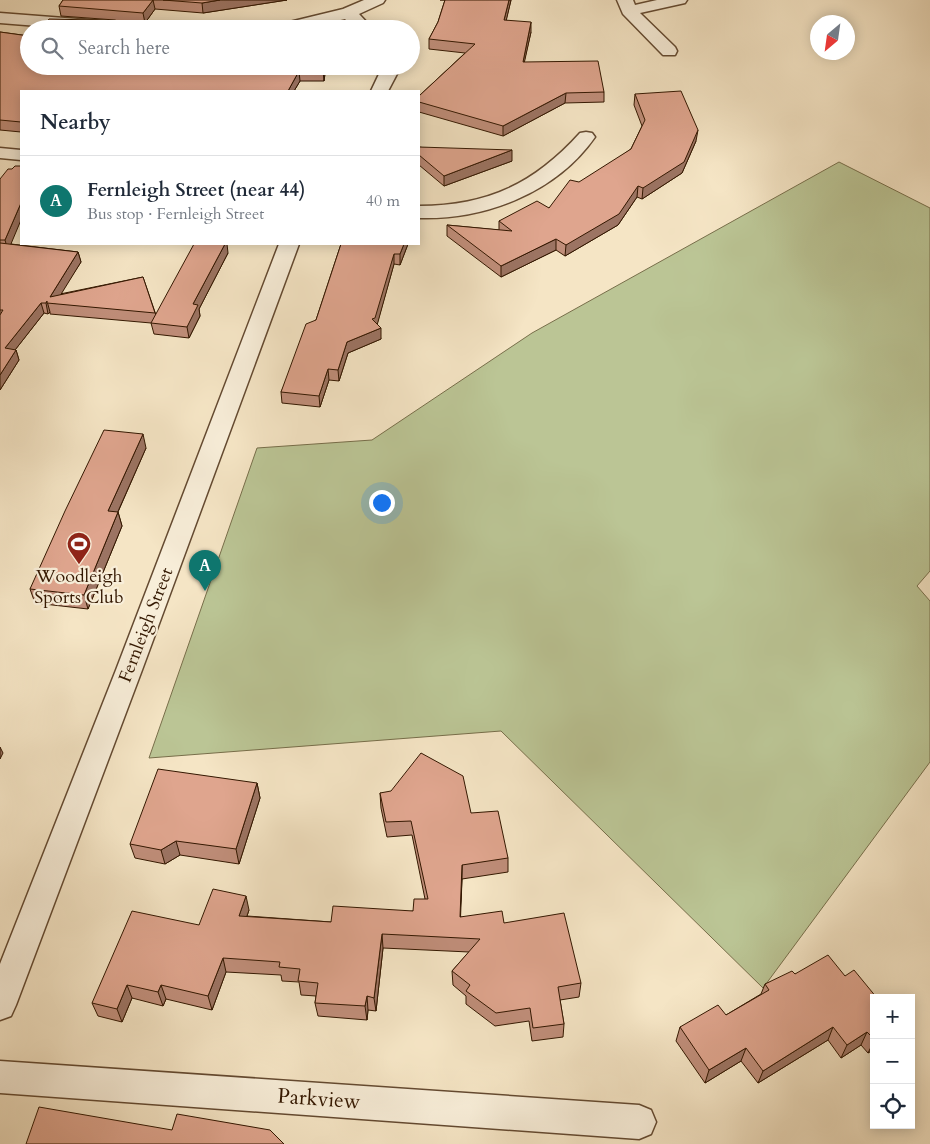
<!DOCTYPE html>
<html lang="en">
<head>
<meta charset="utf-8">
<style>
  body { margin:0; font-family:Cardo,serif; background:#f6f6f7; color:#1f2937 }
  .controls { position:absolute; right:15px; bottom:15px; display:grid; overflow:hidden; border-radius:0px; box-shadow:0 2px 12px #0003 }
  .controls button { width:45px; height:45px; display:grid; place-items:center; padding:0; border:0; border-bottom:1px solid #e0e1e3; background:#fff; color:#1f2937; font:25px sans-serif }
  .compass { position:absolute; left:810px; top:15px; width:45px; height:45px; border-radius:50%; background:#fff; box-shadow:0 2px 12px #0003; rotate:209deg }
  .you { position:absolute; left:381px; top:502px; width:18px; height:18px; margin:-12px; border:4px solid #fff; border-radius:50%; background:#1a73e8; box-shadow:0 0 0 8px #1a73e833 }
  .badge { display:grid; place-items:center; width:32px; height:32px; border-radius:50%; background:#0f766e; color:#fff; font-size:16px; font-weight:700 }
  .pin { position:absolute; translate:-50% -41px; filter:drop-shadow(0 1px 2px #0008) }
  .pin::after { content:''; position:absolute; top:26px; width:18px; height:15px; background:inherit; clip-path:polygon(0 0,100% 0,50% 100%) }
  .list { margin:0; padding:0; list-style:none }
  h2 { display:flex; justify-content:space-between; align-items:center; height:65px; margin:0; padding:0 20px; font-size:21px }
  h2 small { font-size:16px; font-weight:400; color:#747a83 }
  .list li { display:grid; grid-template-columns:32px 1fr auto; gap:15px; align-items:center; box-sizing:border-box; height:90px; padding:0 20px; border-top:1px solid #e0e1e3 }
  .list b { display:block; font-size:19px; white-space:nowrap }
  .list p { margin:0; font-size:16px; white-space:nowrap; color:#747a83 }
  .list em { font-size:16px; font-style:normal; color:#747a83 }
  .icon { flex:none; width:28px; height:28px; fill:none; stroke:currentColor; stroke-width:2; stroke-linecap:round; stroke-linejoin:round }
  .map { position:relative; flex:none; width:930px; height:1144px; overflow:hidden }
  .search { position:absolute; background:#fff; box-shadow:0 2px 12px #0003; left:20px; top:20px; width:400px; height:55px; display:flex; align-items:center; gap:12px; box-sizing:border-box; padding:0 18px; border-radius:28px; color:#747a83; font-size:19px }
  .panel { position:absolute; background:#fff; box-shadow:0 2px 12px #0003; left:20px; top:90px; width:400px; height:155px; border-radius:0px }
  .map>svg:first-child { display:block }
  .green { fill:#bbc595; stroke:#776e4a }
  .lines { fill:none; stroke-linecap:round; stroke-linejoin:round }
  .minor-casing { stroke:#644a31; stroke-width:3 }
  .minor { fill:#f8eed9; fill-rule:evenodd }
  .wall { fill:#c08e7a; stroke:#331700 }
  .shaded-wall { fill:#9c7463; stroke:#331700 }
  .building { fill:#dfa58e; stroke:#331700 }
  .labels { text-anchor:middle; dominant-baseline:central; stroke-width:4.5; stroke-linejoin:round; paint-order:stroke }
  .poi-label { font-size:18px; fill:#331700; stroke:#f8eed9 }
  .street-label { font-size:18px; fill:#331700; stroke:#f8eed9 }
  .near-street-label { font-size:21px; fill:#331700; stroke:#f8eed9 }
</style>
</head>
<body>
<div class="map">
<svg width="930" height="1144" viewBox="0 0 930 1144">
  <rect width="100%" height="100%" fill="#f5e5c5"/>
  <filter id="stains"><feTurbulence type="fractalNoise" baseFrequency=".004" numOctaves="4"/><feColorMatrix values="0 0 0 0 .2 0 0 0 0 .09 0 0 0 0 .02 0 0 0 .5 -.17"/></filter>
  <radialGradient id="worn" r=".72"><stop offset=".6" stop-color="#630" stop-opacity="0"/><stop offset="1" stop-color="#630" stop-opacity=".3"/></radialGradient>
  <path class="green" d="M 839,162 L 930,208 L 930,571 L 917,586 L 930,601 L 930,762 L 763,988 L 501,731 L 149,758 L 257,448 L 372,440 L 532,333 Z"/>
  <g class="lines">
    <defs>
      <path id="minor" d="M 364,0 L 385,0 L 383,3 L 359,14 L 373,29 L 355,29 L 345,19 L 301,29 L 271,29 L 273,26 L 343,9 Z
        M 617,0 L 633,0 L 635,5 L 657,0 L 687,0 L 685,3 L 640,13 L 675,47 L 677,51 L 675,55 L 663,55 L 623,14 Z
        M 0,13 L 142,24 L 148,26 L 150,29 L 76,29 L 0,23 Z
        M 380,66 L 397,66 L 398,72 L 388,91 L 371,91 L 380,72 Z
        M 586,132 L 592,133 L 595,137 C 556,193 485,220 419,218 L 419,206 C 487,206 534,184 580,133 Z
        M 0,148 L 21,150 L 21,160 L 0,158 Z
        M 279,244 L 299,244 L 142,670 L 16,1005 L 11,1016 L 0,1020 L 0,964 L 116,670 Z
        M 0,1061 L 639,1105 L 651,1110 L 656,1122 L 651,1134 L 639,1139 L 0,1093 Z"/>
    </defs>
    <use href="#minor" class="minor-casing"/>
    <use href="#minor" class="minor"/>
  </g>
  <path class="wall" d="M 63,0 L 287,0 L 203,13 L 155,9 L 145,23 L 137,22 L 138,29 L 115,20 L 61,16 L 59,6 Z
    M 440,0 L 511,0 L 506,20 L 531,32 L 524,62 L 604,92 L 604,102 L 565,103 L 503,136 L 419,112 L 419,96 L 465,53 L 429,49 L 429,39 L 438,22 L 445,0 Z
    M 0,32 L 29,36 L 326,66 L 324,81 L 300,81 L 294,91 L 21,91 L 21,132 L 0,130 Z
    M 635,94 L 696,141 L 682,173 L 642,199 L 637,197 L 618,225 L 565,256 L 556,250 L 501,277 L 447,236 L 447,225 L 499,230 L 499,221 L 549,208 L 631,149 L 642,126 L 634,105 Z
    M 419,147 L 512,161 L 444,186 L 419,165 Z
    M 0,179 L 11,244 L 78,252 L 81,262 L 60,294 L 143,277 L 156,315 L 228,253 L 199,309 L 200,316 L 189,338 L 154,334 L 151,323 L 50,314 L 50,312 L 48,314 L 44,313 L 15,350 L 16,350 L 19,360 L 0,390 Z
    M 341,244 L 408,244 L 400,265 L 394,264 L 377,324 L 381,339 L 348,353 L 339,381 L 329,380 L 320,407 L 282,403 L 281,392 L 316,320 Z
    M 146,448 L 118,512 L 122,526 L 88,609 L 35,603 L 30,589 Z
    M 257,783 L 260,798 L 239,864 L 180,855 L 165,864 L 135,858 L 130,844 Z
    M 380,793 L 471,813 L 508,858 L 508,872 L 462,879 L 460,917 L 504,923 L 581,983 L 579,997 L 560,1000 L 564,1024 L 563,1037 L 532,1041 L 529,1021 L 495,1026 L 466,1004 L 466,996 L 453,985 L 452,971 L 469,952 L 383,948 L 376,1011 L 368,1010 L 367,1020 L 318,1016 L 315,1003 L 316,996 L 301,995 L 299,982 L 282,981 L 281,975 L 226,972 L 212,1010 L 166,999 L 163,1006 L 132,998 L 122,1022 L 98,1016 L 92,1003 L 199,925 L 249,910 L 247,916 L 331,922 L 413,911 L 425,899 L 412,835 L 387,837 L 381,808 Z
    M 795,974 L 845,976 L 874,998 L 874,1049 L 868,1053 L 861,1045 L 841,1058 L 828,1040 L 758,1083 L 741,1061 L 705,1083 L 676,1041 L 680,1027 L 726,1015 L 761,994 L 765,984 Z"/>
  <path class="shaded-wall" d="M 153,0 L 155,9 L 145,23 L 143,13 Z
    M 220,0 L 287,0 L 203,13 L 202,3 Z
    M 509,0 L 511,0 L 504,30 L 504,20 Z
    M 137,21 L 138,29 L 130,29 Z
    M 531,22 L 531,32 L 522,73 L 523,62 Z
    M 324,66 L 326,66 L 324,81 L 323,71 Z
    M 299,71 L 300,81 L 294,91 L 288,91 Z
    M 566,93 L 565,103 L 503,136 L 503,126 Z
    M 698,130 L 696,141 L 682,173 L 642,199 L 643,188 Z
    M 512,150 L 512,161 L 444,186 L 444,176 Z
    M 638,186 L 637,197 L 618,225 L 565,256 L 566,245 Z
    M 21,203 L 21,220 L 8,251 L 5,240 Z
    M 556,239 L 556,250 L 501,277 L 501,266 Z
    M 225,244 L 227,244 L 228,253 L 199,309 L 200,316 L 189,338 L 187,327 L 193,304 Z
    M 404,244 L 408,244 L 400,265 L 400,254 Z
    M 78,252 L 81,262 L 55,304 L 50,297 Z
    M 394,254 L 394,264 L 376,329 L 372,319 Z
    M 47,301 L 50,312 L 48,314 L 46,303 Z
    M 41,303 L 44,313 L 8,359 L 5,348 Z
    M 381,328 L 381,339 L 348,353 L 339,381 L 338,370 L 347,342 Z
    M 16,350 L 19,360 L 0,390 L 0,375 Z
    M 328,369 L 329,380 L 320,407 L 319,396 Z
    M 143,434 L 146,448 L 112,525 L 108,511 Z
    M 118,512 L 122,526 L 88,609 L 84,595 Z
    M 0,747 L 3,753 L 0,759 Z
    M 257,783 L 260,798 L 239,864 L 236,849 Z
    M 176,841 L 180,855 L 165,864 L 161,850 Z
    M 462,865 L 462,879 L 460,931 L 460,917 Z
    M 246,896 L 249,910 L 242,930 L 239,916 Z
    M 382,934 L 383,948 L 376,1011 L 374,998 Z
    M 223,958 L 226,972 L 212,1010 L 208,996 Z
    M 127,985 L 132,998 L 122,1022 L 117,1009 Z
    M 161,985 L 166,999 L 163,1006 L 158,992 Z
    M 367,996 L 368,1010 L 367,1020 L 365,1006 Z
    M 833,1027 L 828,1040 L 758,1083 L 763,1071 Z
    M 867,1032 L 861,1045 L 841,1058 L 847,1045 Z
    M 874,1041 L 874,1049 L 868,1053 Z
    M 746,1048 L 741,1061 L 705,1083 L 709,1070 Z"/>
  <path class="building" d="M 63,0 L 153,0 L 143,13 L 59,6 Z
    M 163,0 L 220,0 L 202,3 Z
    M 445,0 L 509,0 L 504,20 L 531,22 L 523,62 L 598,61 L 604,92 L 566,93 L 503,126 L 419,102 L 419,96 L 475,44 L 429,39 L 438,22 Z
    M 49,19 L 137,21 L 130,29 L 42,29 Z
    M 0,32 L 29,36 L 29,66 L 324,66 L 323,71 L 299,71 L 288,91 L 21,91 L 21,122 L 0,120 Z
    M 681,91 L 698,130 L 684,162 L 643,188 L 638,186 L 619,214 L 566,245 L 556,239 L 501,266 L 447,225 L 512,231 L 499,221 L 537,201 L 549,208 L 570,180 L 579,182 L 631,149 L 645,120 L 635,94 Z
    M 419,147 L 512,150 L 444,176 L 419,155 Z
    M 15,166 L 21,166 L 21,203 L 5,240 L 0,240 L 0,179 L 8,169 L 12,169 Z
    M 0,243 L 78,252 L 50,297 L 143,277 L 155,313 L 47,303 L 47,301 L 46,303 L 41,303 L 5,348 L 16,350 L 0,375 L 0,315 L 3,310 L 0,310 Z
    M 194,244 L 225,244 L 193,304 L 198,305 L 187,327 L 151,323 Z
    M 341,244 L 404,244 L 400,254 L 394,254 L 375,318 L 372,319 L 381,328 L 347,342 L 338,370 L 328,369 L 319,396 L 281,392 L 306,324 L 316,320 Z
    M 104,430 L 143,434 L 108,511 L 118,512 L 84,595 L 30,589 L 65,511 Z
    M 421,753 L 463,776 L 471,813 L 498,811 L 508,858 L 462,865 L 460,917 L 502,911 L 504,923 L 564,913 L 581,983 L 558,987 L 564,1024 L 533,1028 L 530,1008 L 496,1013 L 466,991 L 470,985 L 452,971 L 480,939 L 382,934 L 374,998 L 367,996 L 365,1006 L 315,1003 L 318,983 L 298,981 L 300,969 L 279,967 L 280,962 L 223,958 L 208,996 L 161,985 L 158,992 L 127,985 L 117,1009 L 92,1003 L 132,911 L 199,925 L 213,889 L 246,896 L 239,916 L 331,922 L 333,906 L 413,911 L 414,899 L 428,899 L 411,821 L 386,822 L 380,793 L 391,791 Z
    M 158,769 L 257,783 L 236,849 L 176,841 L 161,850 L 130,844 Z
    M 828,955 L 845,976 L 854,970 L 877,998 L 874,998 L 874,1039 L 867,1032 L 847,1045 L 833,1027 L 763,1071 L 746,1048 L 709,1070 L 680,1027 L 718,1005 L 726,1015 L 769,990 L 765,984 L 792,971 L 795,974 Z
    M 39,1107 L 172,1130 L 177,1114 L 270,1130 L 284,1144 L 26,1144 Z"/>
  <defs>
    <symbol id="stadium-pin" viewBox="-11 -11 22 30"><path d="M0 17L-7.5 6A9.5 9.5 0 1 1 7.5 6Z" fill="#8f2418" stroke="#f8eed9"/><path d="M0-5a6.5 5 0 1 0 0 10a6.5 5 0 1 0 0-10ZM-3.5-1.8h7v3.6h-7Z" fill="#fff"/></symbol>
  </defs>
  <g fill-rule="evenodd">
    <use href="#stadium-pin" x="65" y="530" width="28" height="38"/>
  </g>
  <g class="labels">
    <g class="poi-label">
      <text x="79" y="576">Woodleigh<tspan x="79" dy="21">Sports Club</tspan></text>
    </g>
    <g class="street-label">
      <text transform="translate(146 625) rotate(-69)">Fernleigh Street</text>
    </g>
    <g class="near-street-label">
      <text transform="translate(319 1099) rotate(4)">Parkview</text>
    </g>
  </g>
  <rect width="100%" height="100%" filter="url(#stains)"/>
  <rect width="100%" height="100%" fill="url(#worn)"/>
</svg>
<div class="controls">
<button>+</button>
<button>−</button>
<button><svg class="icon" aria-label="locate" viewBox="0 0 24 24"><circle cx="12" cy="12" r="6"/><path d="M12 2v4M12 18v4M2 12h4M18 12h4"/></svg></button>
</div>
<svg class="compass" viewBox="-18 -18 36 36"><path d="M0-13l5 13h-10z" fill="#e53935"/><path d="M0 13l5-13h-10z" fill="#747a83"/></svg>
<div class="you"></div>
<div class="pin badge" style="left:205px;top:591px">A</div>
<div class="search"><svg class="icon" aria-label="search" viewBox="0 0 24 24"><circle cx="10" cy="10" r="6"/><path d="M15 15l6 6"/></svg>Search here</div>
<section class="panel">
<h2>Nearby<small></small></h2>
<ul class="list">
<li><span class="badge">A</span><div><b>Fernleigh Street (near 44)</b><p>Bus stop · Fernleigh Street</p></div><em>40 m</em></li>
</ul>
</section>
</div>
</body>
</html>
